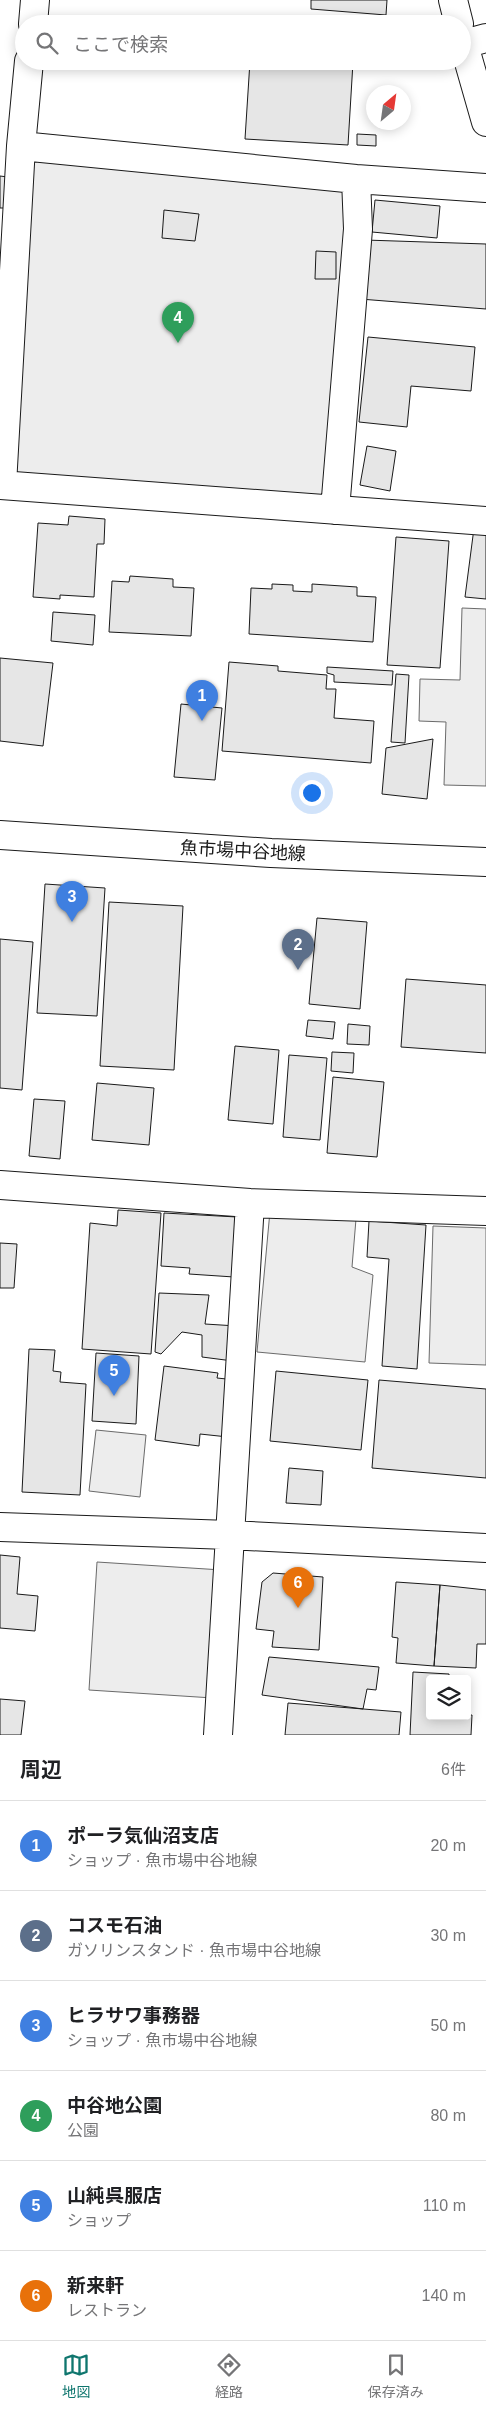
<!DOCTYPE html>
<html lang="ja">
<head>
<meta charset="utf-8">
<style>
  body { margin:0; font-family:Arial,"Noto Sans JP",sans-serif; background:#f2f2f2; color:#202124 }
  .controls { position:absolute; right:15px; bottom:15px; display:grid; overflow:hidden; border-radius:5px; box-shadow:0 2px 12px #0003 }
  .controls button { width:45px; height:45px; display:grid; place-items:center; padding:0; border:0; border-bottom:1px solid #e0e0e0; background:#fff; color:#202124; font:25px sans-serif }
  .compass { position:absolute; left:366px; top:85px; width:45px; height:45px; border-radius:50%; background:#fff; box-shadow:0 2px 12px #0003; rotate:29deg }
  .you { position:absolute; left:311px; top:792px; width:18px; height:18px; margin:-12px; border:4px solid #fff; border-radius:50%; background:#1a73e8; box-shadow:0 0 0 8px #1a73e833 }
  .badge { display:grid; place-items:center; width:32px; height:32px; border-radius:50%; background:#0f766e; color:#fff; font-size:16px; font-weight:700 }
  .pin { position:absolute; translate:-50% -41px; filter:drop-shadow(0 1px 2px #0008) }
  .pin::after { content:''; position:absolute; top:26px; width:18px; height:15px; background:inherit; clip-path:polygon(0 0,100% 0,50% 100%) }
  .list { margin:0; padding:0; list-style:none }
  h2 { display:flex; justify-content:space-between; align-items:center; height:65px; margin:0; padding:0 20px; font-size:21px }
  h2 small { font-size:16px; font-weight:400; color:#757577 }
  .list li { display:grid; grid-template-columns:32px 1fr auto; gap:15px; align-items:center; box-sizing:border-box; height:90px; padding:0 20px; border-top:1px solid #e0e0e0 }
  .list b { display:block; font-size:19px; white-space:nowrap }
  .list p { margin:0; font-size:16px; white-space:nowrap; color:#757577 }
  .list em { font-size:16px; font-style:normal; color:#757577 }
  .icon { flex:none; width:28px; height:28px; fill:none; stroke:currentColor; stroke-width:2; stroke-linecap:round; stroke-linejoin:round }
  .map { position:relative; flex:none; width:486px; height:1735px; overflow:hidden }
  .search { position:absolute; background:#fff; box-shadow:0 2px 12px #0003; left:15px; right:15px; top:15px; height:55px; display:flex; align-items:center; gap:12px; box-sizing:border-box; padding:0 18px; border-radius:28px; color:#757577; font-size:19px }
  .sheet { height:605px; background:#fff }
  nav { display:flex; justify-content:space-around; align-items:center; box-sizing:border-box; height:70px; border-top:1px solid #e0e0e0; background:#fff; font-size:14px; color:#757577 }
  nav a { display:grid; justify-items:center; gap:2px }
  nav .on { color:#0f766e }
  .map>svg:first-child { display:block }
  .built { fill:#ededed; stroke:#6a6a6a }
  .building { fill:#e6e6e6; stroke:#1a1a1a }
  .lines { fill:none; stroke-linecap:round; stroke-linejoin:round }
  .street-casing { stroke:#1a1a1a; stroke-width:30 }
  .secondary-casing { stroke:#1a1a1a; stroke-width:30 }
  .street { stroke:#fff; stroke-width:28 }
  .secondary { stroke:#fff; stroke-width:28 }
  .labels { text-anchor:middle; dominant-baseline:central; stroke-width:4; stroke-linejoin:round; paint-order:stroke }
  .street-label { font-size:18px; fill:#1a1a1a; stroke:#fff }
</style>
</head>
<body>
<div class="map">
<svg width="486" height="1735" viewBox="0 0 486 1735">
  <rect width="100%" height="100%" fill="#fff"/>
  <path class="built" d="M 24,151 L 351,184 L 330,505 L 8,481 Z
    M 462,608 L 486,609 L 486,786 L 444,785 L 446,722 L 419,721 L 420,679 L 460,680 Z
    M 270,1211 L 356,1219 L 352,1267 L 373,1275 L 365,1362 L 257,1352 Z
    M 433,1226 L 486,1228 L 486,1365 L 429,1363 Z
    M 96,1430 L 146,1435 L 140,1497 L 89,1491 Z
    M 97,1562 L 222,1570 L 213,1698 L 89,1690 Z"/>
  <path class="building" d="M 311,0 L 387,0 L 386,15 L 311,9 Z
    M 250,61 L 353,62 L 348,145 L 245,139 Z
    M 357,134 L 376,135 L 376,146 L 357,145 Z
    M 0,176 L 8,177 L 4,208 L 0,208 Z
    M 375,200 L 440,206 L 437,238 L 372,232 Z
    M 164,210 L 199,214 L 195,241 L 162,238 Z
    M 365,240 L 486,244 L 486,309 L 360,299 Z
    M 316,251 L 336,252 L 336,279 L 315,279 Z
    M 368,337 L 475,347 L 471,391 L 411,386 L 407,427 L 359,422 Z
    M 367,446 L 396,451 L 390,491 L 360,485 Z
    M 69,516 L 105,519 L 104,544 L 97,544 L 94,597 L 60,595 L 60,599 L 33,597 L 38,523 L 68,525 Z
    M 474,528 L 486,529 L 486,599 L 465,597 Z
    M 396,537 L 449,541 L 440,668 L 387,665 Z
    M 130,576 L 173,579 L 173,587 L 194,588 L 191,636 L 109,632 L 112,581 L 129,582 Z
    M 272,584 L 293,585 L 293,591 L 312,592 L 312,584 L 357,587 L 357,596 L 376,597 L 373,642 L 249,634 L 251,588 L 272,589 Z
    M 53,612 L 95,615 L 93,645 L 51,641 Z
    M 0,658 L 53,663 L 43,746 L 0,741 Z
    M 229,662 L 278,666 L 278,671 L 327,675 L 326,689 L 336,689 L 334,718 L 374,721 L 371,763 L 222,751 Z
    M 327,667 L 393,671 L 392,685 L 334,682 L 334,675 L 327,673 Z
    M 396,674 L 409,675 L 405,743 L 391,742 Z
    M 181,704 L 222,708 L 215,780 L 174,777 Z
    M 433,739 L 427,799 L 382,794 L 386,748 Z
    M 45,884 L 105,888 L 97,1016 L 37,1013 Z
    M 109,902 L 183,906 L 174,1070 L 100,1066 Z
    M 317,918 L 367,922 L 360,1009 L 309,1004 Z
    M 0,939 L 33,942 L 22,1090 L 0,1088 Z
    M 406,979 L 486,985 L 486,1053 L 401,1047 Z
    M 308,1020 L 335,1022 L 333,1039 L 306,1036 Z
    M 348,1024 L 370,1026 L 369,1045 L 347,1044 Z
    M 235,1046 L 279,1050 L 273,1124 L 228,1120 Z
    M 332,1052 L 354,1053 L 353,1073 L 331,1071 Z
    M 289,1055 L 327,1058 L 320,1140 L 283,1137 Z
    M 333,1077 L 384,1082 L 377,1157 L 327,1153 Z
    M 97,1083 L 154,1088 L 149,1145 L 92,1140 Z
    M 34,1099 L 65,1101 L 60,1159 L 29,1156 Z
    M 118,1210 L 161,1213 L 151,1354 L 82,1349 L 90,1223 L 117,1226 Z
    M 164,1213 L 237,1217 L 234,1277 L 189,1274 L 190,1268 L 161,1266 Z
    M 369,1221 L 426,1225 L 417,1369 L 382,1366 L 389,1259 L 367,1257 Z
    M 0,1243 L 17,1244 L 14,1288 L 0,1288 Z
    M 159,1293 L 209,1295 L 205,1324 L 237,1326 L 233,1361 L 202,1357 L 202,1335 L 182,1332 L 161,1354 L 155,1352 Z
    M 29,1349 L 55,1350 L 53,1371 L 61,1372 L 60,1382 L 86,1384 L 80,1495 L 22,1492 Z
    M 96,1353 L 139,1356 L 136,1424 L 92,1421 Z
    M 164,1366 L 218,1373 L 217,1378 L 236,1380 L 228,1437 L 200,1434 L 199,1446 L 155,1440 Z
    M 276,1371 L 368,1380 L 361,1450 L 270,1441 Z
    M 379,1380 L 486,1389 L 486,1478 L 372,1468 Z
    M 289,1468 L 323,1471 L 321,1505 L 286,1503 Z
    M 0,1555 L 20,1557 L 17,1594 L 38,1596 L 35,1631 L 0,1628 Z
    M 273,1573 L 323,1577 L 319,1650 L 272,1647 L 274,1631 L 256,1629 L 262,1582 Z
    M 396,1582 L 440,1585 L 434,1666 L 396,1663 L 398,1638 L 392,1637 Z
    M 440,1585 L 486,1590 L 486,1644 L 477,1644 L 476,1668 L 434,1666 Z
    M 269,1657 L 379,1667 L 376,1690 L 367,1689 L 363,1709 L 262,1695 Z
    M 413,1672 L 449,1674 L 449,1679 L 430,1679 L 430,1716 L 472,1715 L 471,1735 L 410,1735 Z
    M 0,1699 L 25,1701 L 21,1735 L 0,1735 Z
    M 288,1703 L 401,1712 L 399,1735 L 285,1735 Z"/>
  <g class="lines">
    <defs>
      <path id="street" d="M 453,0 L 459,24
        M 33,24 L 35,0
        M 462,38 L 486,122
        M 464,44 L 486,38
        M 21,146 L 356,179 L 486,188
        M 0,485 L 486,521
        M 2,485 L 21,146 L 29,61
        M 335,510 L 358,229 L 356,179
        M 0,1185 L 250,1203 L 486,1211
        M 0,1527 L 229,1535 L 486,1548
        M 218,1735 L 250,1203"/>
      <path id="secondary" d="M 0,835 L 271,853 L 486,862"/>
    </defs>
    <use href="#street" class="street-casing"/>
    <use href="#secondary" class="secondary-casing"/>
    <use href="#street" class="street"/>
    <use href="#secondary" class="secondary"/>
  </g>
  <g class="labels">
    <g class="street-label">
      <text transform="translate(243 851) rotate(3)">魚市場中谷地線</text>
    </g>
  </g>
</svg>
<div class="controls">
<button><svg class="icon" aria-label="layers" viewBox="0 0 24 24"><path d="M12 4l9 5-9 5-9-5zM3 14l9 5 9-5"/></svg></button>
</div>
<svg class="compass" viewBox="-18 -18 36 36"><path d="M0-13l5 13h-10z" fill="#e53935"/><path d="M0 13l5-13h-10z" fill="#757577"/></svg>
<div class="you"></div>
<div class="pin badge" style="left:202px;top:721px;background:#3f7fe0">1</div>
<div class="pin badge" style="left:298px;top:970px;background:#5c6f8a">2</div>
<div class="pin badge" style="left:72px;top:922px;background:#3f7fe0">3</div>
<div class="pin badge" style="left:178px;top:343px;background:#2e9e5b">4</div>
<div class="pin badge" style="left:114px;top:1396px;background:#3f7fe0">5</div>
<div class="pin badge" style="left:298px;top:1608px;background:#e8710a">6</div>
<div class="search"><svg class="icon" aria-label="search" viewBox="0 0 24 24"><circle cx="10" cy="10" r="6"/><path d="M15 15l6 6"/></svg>ここで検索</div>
</div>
<section class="sheet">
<h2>周辺<small>6件</small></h2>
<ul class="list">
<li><span class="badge" style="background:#3f7fe0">1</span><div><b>ポーラ気仙沼支店</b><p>ショップ · 魚市場中谷地線</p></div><em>20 m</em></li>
<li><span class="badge" style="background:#5c6f8a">2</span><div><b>コスモ石油</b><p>ガソリンスタンド · 魚市場中谷地線</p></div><em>30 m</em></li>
<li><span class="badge" style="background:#3f7fe0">3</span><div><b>ヒラサワ事務器</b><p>ショップ · 魚市場中谷地線</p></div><em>50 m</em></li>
<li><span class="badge" style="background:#2e9e5b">4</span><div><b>中谷地公園</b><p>公園</p></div><em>80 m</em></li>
<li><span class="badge" style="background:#3f7fe0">5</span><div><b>山純呉服店</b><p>ショップ</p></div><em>110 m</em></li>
<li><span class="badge" style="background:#e8710a">6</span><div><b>新来軒</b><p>レストラン</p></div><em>140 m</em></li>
</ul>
</section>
<nav>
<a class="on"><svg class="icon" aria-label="map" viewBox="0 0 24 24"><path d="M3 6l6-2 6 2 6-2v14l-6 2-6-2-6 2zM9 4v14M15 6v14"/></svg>地図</a>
<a><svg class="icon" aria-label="directions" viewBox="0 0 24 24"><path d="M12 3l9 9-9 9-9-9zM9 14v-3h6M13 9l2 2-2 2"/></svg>経路</a>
<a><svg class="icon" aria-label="saved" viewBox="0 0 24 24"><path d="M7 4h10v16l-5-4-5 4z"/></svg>保存済み</a>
</nav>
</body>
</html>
